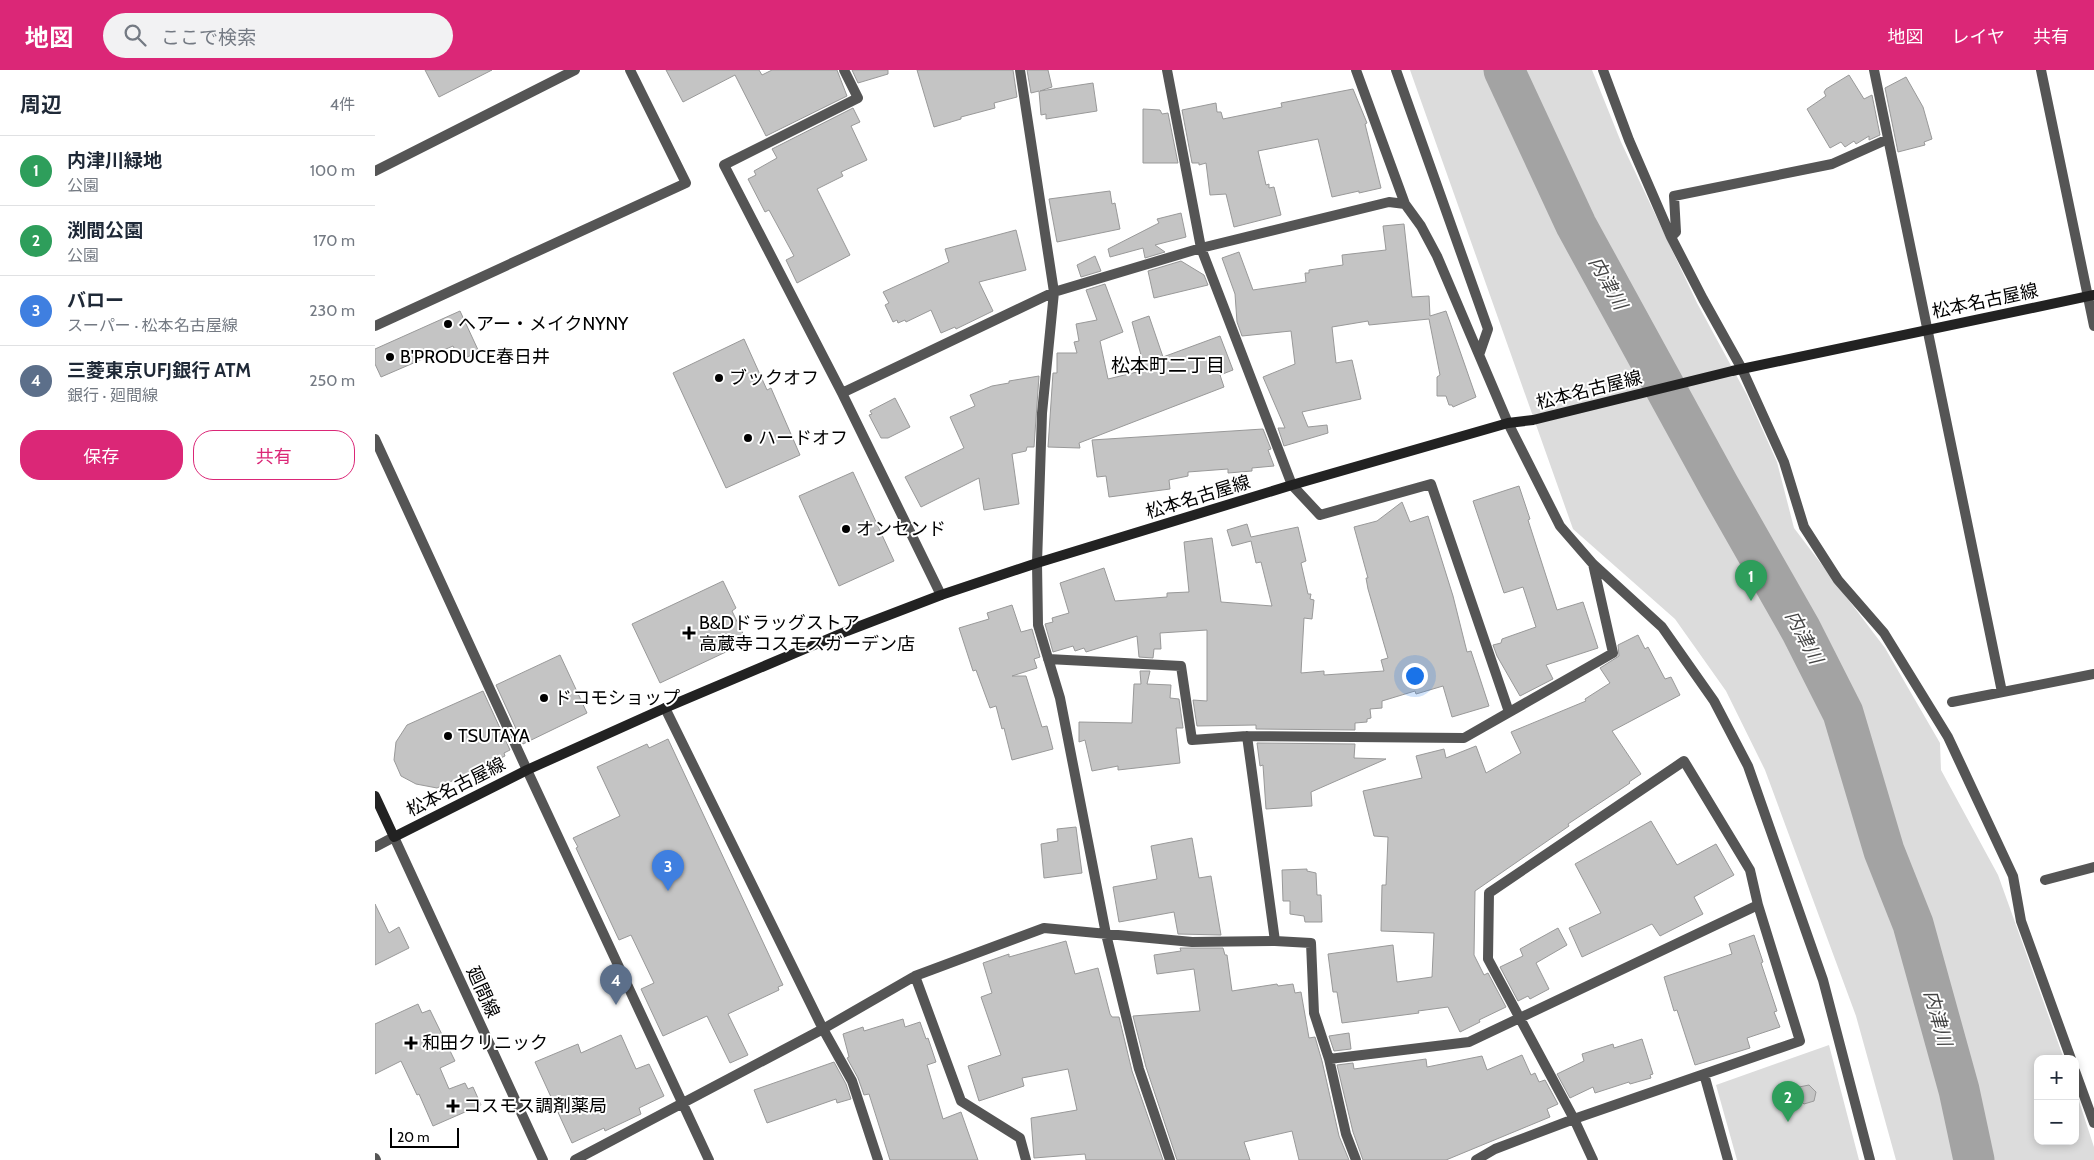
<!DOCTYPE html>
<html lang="ja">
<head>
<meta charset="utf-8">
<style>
  body { margin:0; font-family:Cabin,"Noto Sans JP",sans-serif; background:#f2f2f3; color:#1f2937 }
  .controls { position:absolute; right:15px; bottom:15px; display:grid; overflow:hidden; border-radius:10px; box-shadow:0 2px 8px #0003 }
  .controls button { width:45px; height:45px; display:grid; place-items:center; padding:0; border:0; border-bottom:1px solid #e0e1e3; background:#fff; color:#1f2937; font:25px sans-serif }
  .scale { position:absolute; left:15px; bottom:12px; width:69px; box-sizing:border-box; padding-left:5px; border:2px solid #000; border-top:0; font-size:14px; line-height:18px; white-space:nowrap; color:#000; -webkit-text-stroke:4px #fff; paint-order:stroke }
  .you { position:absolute; left:1039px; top:605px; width:18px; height:18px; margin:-12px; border:4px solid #fff; border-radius:50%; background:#1a73e8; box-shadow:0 0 0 8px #1a73e833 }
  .badge { display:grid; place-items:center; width:32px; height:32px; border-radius:50%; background:#db2777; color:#fff; font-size:16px; font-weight:700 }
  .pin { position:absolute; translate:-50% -41px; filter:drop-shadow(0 1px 2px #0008) }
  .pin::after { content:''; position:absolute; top:26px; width:18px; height:15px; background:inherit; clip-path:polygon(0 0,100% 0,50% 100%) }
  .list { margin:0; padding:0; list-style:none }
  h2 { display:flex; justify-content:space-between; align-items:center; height:65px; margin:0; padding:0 20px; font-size:21px }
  h2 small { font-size:16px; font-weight:400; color:#747a83 }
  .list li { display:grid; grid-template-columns:32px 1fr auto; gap:15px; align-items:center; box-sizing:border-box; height:70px; padding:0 20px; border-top:1px solid #e0e1e3 }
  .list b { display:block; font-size:19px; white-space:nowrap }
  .list p { margin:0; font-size:16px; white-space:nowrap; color:#747a83 }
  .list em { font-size:16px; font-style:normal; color:#747a83 }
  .actions { display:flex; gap:10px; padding:15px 20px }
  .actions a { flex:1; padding:11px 0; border:1px solid #db2777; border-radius:20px; text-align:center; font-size:18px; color:#db2777 }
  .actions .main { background:#db2777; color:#fff }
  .icon { flex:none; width:28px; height:28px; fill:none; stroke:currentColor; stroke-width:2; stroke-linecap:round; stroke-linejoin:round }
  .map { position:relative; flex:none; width:1719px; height:1090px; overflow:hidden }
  header { display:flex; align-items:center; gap:30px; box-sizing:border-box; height:70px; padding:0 25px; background:#db2777; color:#fff }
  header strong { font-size:24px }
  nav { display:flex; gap:28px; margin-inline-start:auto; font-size:18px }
  .search { width:350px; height:45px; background:#f2f2f3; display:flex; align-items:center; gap:12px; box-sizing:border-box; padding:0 18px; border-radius:28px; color:#747a83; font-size:19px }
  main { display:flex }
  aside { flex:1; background:#fff }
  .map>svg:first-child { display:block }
  .green { fill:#dcdcdc }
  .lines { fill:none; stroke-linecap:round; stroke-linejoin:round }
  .river { stroke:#a3a3a3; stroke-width:41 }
  .building { fill:#c4c4c4; stroke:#999 }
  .minor { stroke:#555; stroke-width:10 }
  .tertiary { stroke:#555; stroke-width:10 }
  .secondary { stroke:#222; stroke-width:10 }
  .poi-dot { fill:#000; stroke:#fff; stroke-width:2 }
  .labels { text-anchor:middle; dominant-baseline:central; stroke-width:4; stroke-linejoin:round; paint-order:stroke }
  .street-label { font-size:18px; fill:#000; stroke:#fff }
  .poi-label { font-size:18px; fill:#000; stroke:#fff; text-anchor:start }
  .water-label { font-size:19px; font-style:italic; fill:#444; stroke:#fff }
  .neighbourhood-label { font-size:19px; fill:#000; stroke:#fff }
</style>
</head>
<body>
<header>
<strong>地図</strong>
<div class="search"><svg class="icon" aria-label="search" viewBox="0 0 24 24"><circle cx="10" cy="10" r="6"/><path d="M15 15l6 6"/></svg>ここで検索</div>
<nav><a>地図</a><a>レイヤ</a><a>共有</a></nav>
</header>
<main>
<aside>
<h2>周辺<small>4件</small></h2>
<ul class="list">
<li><span class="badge" style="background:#2e9e5b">1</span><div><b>内津川緑地</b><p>公園</p></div><em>100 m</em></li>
<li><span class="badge" style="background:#2e9e5b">2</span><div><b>渕間公園</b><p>公園</p></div><em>170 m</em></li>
<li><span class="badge" style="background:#3f7fe0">3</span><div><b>バロー</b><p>スーパー · 松本名古屋線</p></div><em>230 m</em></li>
<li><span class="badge" style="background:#5c6f8a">4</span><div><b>三菱東京UFJ銀行 ATM</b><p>銀行 · 廻間線</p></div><em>250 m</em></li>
</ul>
<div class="actions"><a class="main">保存</a><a>共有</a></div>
</aside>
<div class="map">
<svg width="1719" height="1090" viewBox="0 0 1719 1090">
  <rect width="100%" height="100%" fill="#fff"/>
  <path class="green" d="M 1035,0 L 1217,0 L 1246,72 L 1322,233 L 1372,325 L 1402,392 L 1419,458 L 1510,578 L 1565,673 L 1566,700 L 1623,805 L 1689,989 L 1663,989 L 1663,1071 L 1700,1071 L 1700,1019 L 1719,1077 L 1719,1090 L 1521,1090 L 1481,946 L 1390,700 L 1351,621 L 1300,549 L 1198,459 Z
    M 1454,975 L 1484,1090 L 1362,1090 L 1341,1015 Z"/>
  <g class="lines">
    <path class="river" d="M 1129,0 L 1201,155 L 1344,416 L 1426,560 L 1468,643 L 1509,781 L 1538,854 L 1584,1020 L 1599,1090"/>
  </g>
  <path class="building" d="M 50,0 L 117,0 L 64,27 Z
    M 291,0 L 384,0 L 387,5 L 397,0 L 462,0 L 472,26 L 391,66 L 360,5 L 308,32 Z
    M 477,0 L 513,0 L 513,4 L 483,13 Z
    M 542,0 L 638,0 L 642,27 L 619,33 L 620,38 L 586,47 L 586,49 L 559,57 Z
    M 652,0 L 673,0 L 677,17 L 665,21 L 718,13 L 722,41 L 671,49 L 671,44 L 666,45 L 664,21 L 656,23 Z
    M 1474,5 L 1489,29 L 1497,25 L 1505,65 L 1494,70 L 1494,66 L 1481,74 L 1479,71 L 1470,77 L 1466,72 L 1455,78 L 1432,39 L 1451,26 L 1449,22 L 1451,19 Z
    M 1531,7 L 1548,37 L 1557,69 L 1549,72 L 1550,75 L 1523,82 L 1510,18 Z
    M 978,19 L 992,53 L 990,54 L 1006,118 L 984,123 L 984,121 L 957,127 L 943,69 L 883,81 L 891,115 L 894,114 L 894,118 L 899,117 L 906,145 L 859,157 L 851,124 L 835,125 L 831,93 L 824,95 L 824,93 L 817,93 L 807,40 L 841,33 L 842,42 L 846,42 L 848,49 L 907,37 L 906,33 Z
    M 478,38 L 485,52 L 476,56 L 492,90 L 466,102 L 468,106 L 442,119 L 475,185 L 422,213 L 411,190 L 419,186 L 394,140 L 390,142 L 373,109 L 381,105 L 379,101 L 402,88 L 397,79 Z
    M 768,39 L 785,40 L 787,44 L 793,43 L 803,93 L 768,93 Z
    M 735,121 L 737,134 L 740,133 L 745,159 L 682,172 L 674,129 Z
    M 806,143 L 811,167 L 780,175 L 790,182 L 770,188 L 768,178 L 735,187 L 733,179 L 784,153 L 782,149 Z
    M 1029,154 L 1037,227 L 1054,226 L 1055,246 L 1071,241 L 1101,327 L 1078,337 L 1077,335 L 1074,335 L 1071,326 L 1062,326 L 1062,307 L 1065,305 L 1054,249 L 994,255 L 993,251 L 957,257 L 961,293 L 977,290 L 986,329 L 927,342 L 933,357 L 952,355 L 953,363 L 909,376 L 903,358 L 910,358 L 888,307 L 920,294 L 916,261 L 867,266 L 862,252 L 860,224 L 847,188 L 864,182 L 878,220 L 931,212 L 930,203 L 934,203 L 934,200 L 968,195 L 967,185 L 1011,180 L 1008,156 Z
    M 641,160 L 651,200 L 604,212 L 618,241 L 581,259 L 580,257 L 566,263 L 556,240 L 531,252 L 530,250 L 523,253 L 522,250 L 518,252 L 510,235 L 514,233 L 508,222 L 574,192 L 570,179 Z
    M 720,186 L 726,201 L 706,207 L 702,195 Z
    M 806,191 L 829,205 L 833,215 L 779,228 L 773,201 Z
    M 730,214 L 748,262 L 725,271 L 733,309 L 770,300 L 757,252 L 774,246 L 788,287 L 845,266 L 858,300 L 845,305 L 849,317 L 704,373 L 705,378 L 673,377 L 678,303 L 682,303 L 682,283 L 702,283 L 699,272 L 704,271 L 701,254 L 722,250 L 711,220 Z
    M 85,241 L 104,282 L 85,290 L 78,276 L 6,307 L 0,294 L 0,279 Z
    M 369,269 L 392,320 L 396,318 L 425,385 L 351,418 L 298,303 Z
    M 664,306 L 659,377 L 652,377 L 651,381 L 637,384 L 644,434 L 609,440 L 604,408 L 546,437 L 530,407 L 589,378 L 575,347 L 600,336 L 595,325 L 617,316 L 634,313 L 634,311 Z
    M 520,328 L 535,357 L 513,368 L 506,368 L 494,345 L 497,344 L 495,341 Z
    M 888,359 L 896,379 L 893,380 L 899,396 L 877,398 L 877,401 L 853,403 L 853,399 L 813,402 L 813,406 L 794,410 L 795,419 L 734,427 L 731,406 L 722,407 L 717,370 Z
    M 478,402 L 519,491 L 464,516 L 424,426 Z
    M 1144,416 L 1155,449 L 1153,450 L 1182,540 L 1208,532 L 1223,578 L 1171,595 L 1178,609 L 1145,626 L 1122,586 L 1118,575 L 1126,573 L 1127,569 L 1161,557 L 1148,517 L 1129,523 L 1098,431 Z
    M 1027,432 L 1035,452 L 1053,446 L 1078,526 L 1092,582 L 1096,581 L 1114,636 L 1077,647 L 1068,616 L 1041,624 L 1040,621 L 1007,631 L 1007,638 L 995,639 L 996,648 L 992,649 L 992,652 L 980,653 L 980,660 L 881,659 L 881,655 L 822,656 L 818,630 L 832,631 L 832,560 L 785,563 L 786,579 L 779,579 L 778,588 L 764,587 L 762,566 L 711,582 L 709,578 L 700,581 L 698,576 L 678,582 L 670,554 L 678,552 L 677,548 L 694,543 L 685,513 L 729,498 L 740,531 L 792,527 L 792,523 L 814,522 L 809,472 L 837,468 L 846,532 L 897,536 L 886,492 L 881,493 L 876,471 L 857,476 L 852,460 L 872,454 L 876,467 L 923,457 L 931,491 L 926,493 L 933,524 L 936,524 L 935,529 L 939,530 L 937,549 L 929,548 L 926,603 L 949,601 L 949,605 L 1009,601 L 1006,590 L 1013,588 L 993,519 L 991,508 L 993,508 L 979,457 L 1002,451 Z
    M 348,511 L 361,538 L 357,541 L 372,572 L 285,613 L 257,554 Z
    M 637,535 L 646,562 L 657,559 L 665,587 L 659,589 L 662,598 L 637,606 L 651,606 L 667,657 L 672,656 L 678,679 L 637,690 L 629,658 L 627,659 L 621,636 L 615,638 L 601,600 L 598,601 L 584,558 L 614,549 L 612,543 Z
    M 1263,565 L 1270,579 L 1273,577 L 1290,609 L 1296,607 L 1305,625 L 1237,661 L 1266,704 L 1254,712 L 1255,713 L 1193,754 L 1194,756 L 1100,821 L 1099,885 L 1109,905 L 1113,903 L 1131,937 L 1104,950 L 1105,952 L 1085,962 L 1073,937 L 1043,941 L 1044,943 L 967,953 L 962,922 L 958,922 L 953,884 L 1018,875 L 1022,912 L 1057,907 L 1059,863 L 1006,861 L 1007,815 L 1011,815 L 1013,767 L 999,766 L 988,721 L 1047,708 L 1041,686 L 1069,679 L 1071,688 L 1101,676 L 1111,703 L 1146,683 L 1136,662 L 1211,631 L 1210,629 L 1235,613 L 1225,598 L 1244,586 L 1243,575 Z
    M 185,585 L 212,643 L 148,674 L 121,615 Z
    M 765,601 L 775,601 L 772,614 L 796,615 L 795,628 L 804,629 L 808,658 L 801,658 L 805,693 L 743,700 L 743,696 L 717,701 L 710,670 L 704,672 L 704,652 L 757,653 L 759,614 L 766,614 Z
    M 108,621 L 135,680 L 129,683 L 130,686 L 62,718 L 41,714 L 26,706 L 19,690 L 21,672 L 32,655 Z
    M 293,669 L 408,915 L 403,917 L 404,920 L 353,944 L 373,985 L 355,993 L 332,946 L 288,966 L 266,919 L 279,913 L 256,865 L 244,870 L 201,778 L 203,777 L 198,768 L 245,746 L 222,697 L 272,674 L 274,678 Z
    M 882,673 L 980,674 L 979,688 L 1011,689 L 936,722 L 937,736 L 891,739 L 888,695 L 885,696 Z
    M 1276,751 L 1302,795 L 1341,774 L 1359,805 L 1319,827 L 1328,844 L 1285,866 L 1277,854 L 1207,887 L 1194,858 L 1226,843 L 1200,794 Z
    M 701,757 L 707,803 L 669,808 L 666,774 L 683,771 L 682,759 Z
    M 817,768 L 824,808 L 836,806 L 846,865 L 803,864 L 799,842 L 744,852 L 738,817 L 782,809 L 776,776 Z
    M 932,799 L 932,801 L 941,803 L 942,825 L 946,825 L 947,852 L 930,852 L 929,846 L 915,844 L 915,831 L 908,831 L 907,800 Z
    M 0,834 L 14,863 L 24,857 L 34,878 L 0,895 Z
    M 1183,858 L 1192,875 L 1161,893 L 1174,919 L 1155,929 L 1153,926 L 1143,931 L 1125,897 L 1148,886 L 1145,879 Z
    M 1379,865 L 1388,892 L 1386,893 L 1402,941 L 1399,942 L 1405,957 L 1372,968 L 1375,978 L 1320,995 L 1302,940 L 1299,941 L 1289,907 L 1357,884 L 1354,874 Z
    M 691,871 L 700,904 L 723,898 L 735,944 L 737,947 L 744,947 L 757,1001 L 788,1090 L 711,1090 L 710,1084 L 659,1088 L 656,1048 L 702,1040 L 693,999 L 647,1008 L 649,1016 L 604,1031 L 593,996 L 626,985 L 606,927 L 617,923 L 608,893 L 634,884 L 634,887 Z
    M 805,878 L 848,878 L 850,885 L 852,885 L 857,921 L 902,914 L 903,916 L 918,914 L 920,923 L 926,922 L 934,968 L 940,967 L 947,991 L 964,1066 L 974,1090 L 924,1090 L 917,1061 L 869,1072 L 875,1090 L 802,1090 L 771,997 L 758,946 L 825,941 L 819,899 L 782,904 L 779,885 L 806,881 Z
    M 43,934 L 47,943 L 55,940 L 80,991 L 65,998 L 74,1019 L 90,1013 L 93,1019 L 98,1017 L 106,1035 L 58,1056 L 44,1024 L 42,1025 L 26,991 L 0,1004 L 0,954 Z
    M 528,949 L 530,957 L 545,952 L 551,969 L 553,968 L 561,992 L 552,995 L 568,1049 L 586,1042 L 603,1090 L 515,1090 L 494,1024 L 489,1025 L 483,1008 L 472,988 L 474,987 L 468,964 L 488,957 L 489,961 Z
    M 974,963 L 976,979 L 959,981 L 954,966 Z
    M 246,965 L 261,999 L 274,994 L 289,1026 L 264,1038 L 266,1044 L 230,1061 L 229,1058 L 197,1073 L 160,992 L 203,974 L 206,983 Z
    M 1267,969 L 1278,1004 L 1275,1005 L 1276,1008 L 1255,1014 L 1254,1012 L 1220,1023 L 1218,1017 L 1195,1028 L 1182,1004 L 1209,991 L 1207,984 L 1238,974 L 1239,978 Z
    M 1147,985 L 1156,1005 L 1160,1003 L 1164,1012 L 1170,1010 L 1183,1034 L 1172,1039 L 1175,1047 L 1071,1090 L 988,1090 L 978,1062 L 962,995 L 978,993 L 979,999 L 1051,989 L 1052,997 L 1107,986 L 1112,1000 Z
    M 459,992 L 471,1014 L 476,1029 L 462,1033 L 461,1029 L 392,1053 L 379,1020 Z
    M 1434,1015 L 1441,1022 L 1439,1031 L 1429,1034 L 1422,1027 L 1424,1017 Z"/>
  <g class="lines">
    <path class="minor" d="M 469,0 L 483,28 L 349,95 L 467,323 L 566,525
      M 645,0 L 679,222 L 667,343 L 662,493 L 663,555 L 685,628 L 731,864 L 764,999 L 795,1090
      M 792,0 L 826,178 L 917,415 L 945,445 L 1056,414 L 1134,642
      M 981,0 L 1030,134
      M 1021,0 L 1113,259 L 1104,285
      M 1228,0 L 1254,70 L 1296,167 L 1328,229 L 1367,299 L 1409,392 L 1429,457 L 1463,510 L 1509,563 L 1573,667 L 1638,806 L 1646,851 L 1696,989
      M 1499,0 L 1627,622
      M 1666,0 L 1719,256
      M 0,101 L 200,0
      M 1296,167 L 1301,162 L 1299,126 L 1457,94 L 1513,69
      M 0,256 L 311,113 L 255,0
      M 467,323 L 679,222 L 826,178 L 1014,132 L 1030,134 L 1046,156 L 1062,186 L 1133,353 L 1185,456 L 1218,494 L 1287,557 L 1339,631 L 1373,696 L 1448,910 L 1495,1090
      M 0,369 L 152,700 L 334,1090
      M 673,589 L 806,596 L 817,670 L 872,666 L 1089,668 L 1238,583 L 1218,494
      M 1577,632 L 1719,604
      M 290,638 L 448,959 L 477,1011 L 503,1090
      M 872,666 L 900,871
      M 1670,810 L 1719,797
      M 540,906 L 586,1031 L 645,1068 L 651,1090
      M 954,989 L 1094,972 L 1383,835
      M 1700,1001 L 1719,1053
      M 1329,1004 L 1353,1090
      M 0,1088 L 1,1090
      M 200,1090 L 448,959 L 540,906 L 669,858 L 817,872 L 900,871 L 936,873 L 939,943 L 954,989 L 971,1064 L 981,1090
      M 1101,1090 L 1120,1079 L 1199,1049 L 1425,971 L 1383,835 L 1375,800 L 1309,691 L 1114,823 L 1113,889 L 1199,1049 L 1218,1090"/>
    <path class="tertiary" d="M 0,777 L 19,767 L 168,1090"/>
    <path class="secondary" d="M 0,726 L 19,767 L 152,700 L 290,638 L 472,561 L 566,525 L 662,493 L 917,415 L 1133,353 L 1158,350 L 1357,301 L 1719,225"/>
  </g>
  <g class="poi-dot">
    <circle cx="73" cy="254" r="5"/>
    <circle cx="15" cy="287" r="5"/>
    <circle cx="344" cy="308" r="5"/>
    <circle cx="373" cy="368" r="5"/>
    <circle cx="471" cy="459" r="5"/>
    <path d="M311.5 555.5h5v5h5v5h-5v5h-5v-5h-5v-5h5z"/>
    <circle cx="169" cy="628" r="5"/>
    <circle cx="73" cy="666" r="5"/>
    <path d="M33.5 965.5h5v5h5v5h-5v5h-5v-5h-5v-5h5z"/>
    <path d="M75.5 1028.5h5v5h5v5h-5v5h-5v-5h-5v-5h5z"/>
  </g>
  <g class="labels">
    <g class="street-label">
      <text transform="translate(1610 231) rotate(-12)">松本名古屋線</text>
      <text transform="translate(1214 320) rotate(-14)">松本名古屋線</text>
      <text transform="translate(823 427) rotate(-17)">松本名古屋線</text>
      <text transform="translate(81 717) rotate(-27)">松本名古屋線</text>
      <text transform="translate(108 922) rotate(65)">廻間線</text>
    </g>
    <g class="poi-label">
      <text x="83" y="254">ヘアー・メイクNYNY</text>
      <text x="25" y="287">B'PRODUCE春日井</text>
      <text x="354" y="308">ブックオフ</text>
      <text x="383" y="368">ハードオフ</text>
      <text x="481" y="459">オンセンド</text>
      <text x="324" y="553">B&amp;Dドラッグストア<tspan x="324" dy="21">高蔵寺コスモスガーデン店</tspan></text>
      <text x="179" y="628">ドコモショップ</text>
      <text x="83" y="666">TSUTAYA</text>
      <text x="47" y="973">和田クリニック</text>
      <text x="88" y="1036">コスモス調剤薬局</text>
    </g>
    <g class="water-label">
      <text transform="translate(1233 213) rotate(61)">内津川</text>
      <text transform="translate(1429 567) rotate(62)">内津川</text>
      <text transform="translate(1563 948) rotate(75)">内津川</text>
    </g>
    <g class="neighbourhood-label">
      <text x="793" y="295">松本町二丁目</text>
    </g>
  </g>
</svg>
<div class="controls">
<button>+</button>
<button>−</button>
</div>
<div class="scale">20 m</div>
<div class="you"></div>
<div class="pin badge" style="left:1376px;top:531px;background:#2e9e5b">1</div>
<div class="pin badge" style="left:1413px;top:1052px;background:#2e9e5b">2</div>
<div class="pin badge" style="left:293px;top:821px;background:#3f7fe0">3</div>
<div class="pin badge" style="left:241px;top:935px;background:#5c6f8a">4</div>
</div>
</main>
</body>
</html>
